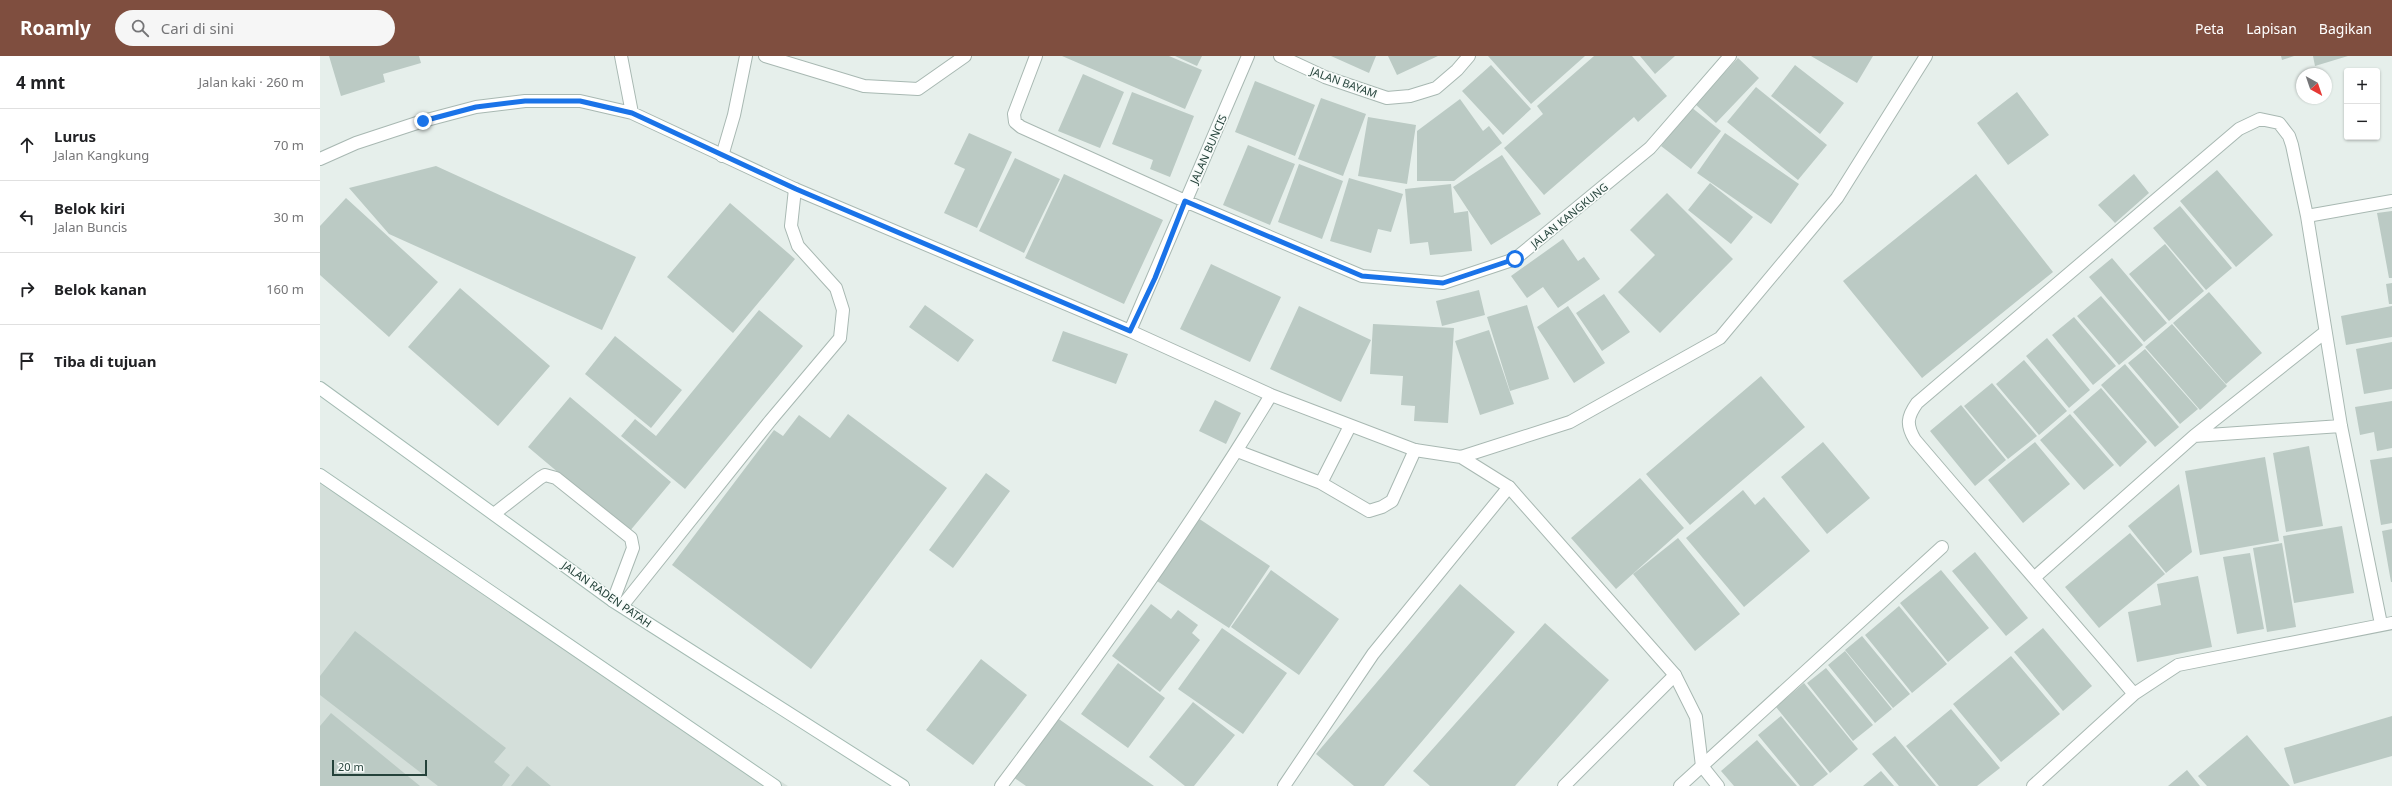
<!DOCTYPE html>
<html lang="id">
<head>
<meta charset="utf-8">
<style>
  body { margin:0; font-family:"Noto Sans",sans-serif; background:#f6f6f6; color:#202124 }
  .controls { position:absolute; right:12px; top:12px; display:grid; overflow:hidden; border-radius:4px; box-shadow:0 1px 3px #0004 }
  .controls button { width:36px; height:36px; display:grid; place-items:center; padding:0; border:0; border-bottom:1px solid #e0e0e0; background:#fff; color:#202124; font:20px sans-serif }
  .compass { position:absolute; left:1976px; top:12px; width:36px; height:36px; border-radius:50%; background:#fff; box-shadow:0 1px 3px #0004; rotate:140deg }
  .scale { position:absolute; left:12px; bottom:10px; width:95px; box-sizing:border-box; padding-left:4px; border:2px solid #24423a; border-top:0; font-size:11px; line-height:14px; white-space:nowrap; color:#24423a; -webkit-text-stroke:3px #f7fbf9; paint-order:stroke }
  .stop { position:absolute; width:12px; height:12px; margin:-9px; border:3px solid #1a73e8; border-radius:50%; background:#fff }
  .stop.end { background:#1a73e8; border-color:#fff; box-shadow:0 1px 4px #0008 }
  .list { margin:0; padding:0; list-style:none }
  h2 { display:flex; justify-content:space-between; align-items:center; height:52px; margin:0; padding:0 16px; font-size:17px }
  h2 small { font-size:13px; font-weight:400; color:#757577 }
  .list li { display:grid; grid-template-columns:26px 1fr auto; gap:12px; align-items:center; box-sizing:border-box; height:72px; padding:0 16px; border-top:1px solid #e0e0e0 }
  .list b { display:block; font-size:15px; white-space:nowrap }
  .list p { margin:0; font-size:13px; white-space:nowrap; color:#757577 }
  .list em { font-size:13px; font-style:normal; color:#757577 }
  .icon { flex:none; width:22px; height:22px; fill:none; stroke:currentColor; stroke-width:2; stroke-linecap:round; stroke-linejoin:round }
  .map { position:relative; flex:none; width:2072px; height:730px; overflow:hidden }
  header { display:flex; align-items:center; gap:24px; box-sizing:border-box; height:56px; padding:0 20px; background:#7f4e3f; color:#fff }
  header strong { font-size:19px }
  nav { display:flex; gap:22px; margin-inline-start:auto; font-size:14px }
  .search { width:280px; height:36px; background:#f6f6f6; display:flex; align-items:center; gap:10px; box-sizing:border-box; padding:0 14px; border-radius:22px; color:#757577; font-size:15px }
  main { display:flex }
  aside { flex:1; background:#fff }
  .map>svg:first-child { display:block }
  .built { fill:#d4dfda }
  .building { fill:#bbcac4 }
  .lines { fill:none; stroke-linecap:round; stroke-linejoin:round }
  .service-casing { stroke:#a8b8b2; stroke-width:14 }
  .minor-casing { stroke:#a8b8b2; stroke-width:14 }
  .secondary-casing { stroke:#a4bbb3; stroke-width:14 }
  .service { stroke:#fff; stroke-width:12 }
  .minor { stroke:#fff; stroke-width:12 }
  .secondary { stroke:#fff; stroke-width:12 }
  .route { stroke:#1a73e8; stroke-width:5 }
  .labels { text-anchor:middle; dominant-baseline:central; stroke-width:3.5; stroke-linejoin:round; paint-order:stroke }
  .street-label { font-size:11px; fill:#24423a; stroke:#f7fbf9 }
</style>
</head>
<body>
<header>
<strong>Roamly</strong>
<div class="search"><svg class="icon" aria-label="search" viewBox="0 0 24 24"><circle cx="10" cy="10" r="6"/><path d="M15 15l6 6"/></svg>Cari di sini</div>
<nav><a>Peta</a><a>Lapisan</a><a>Bagikan</a></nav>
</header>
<main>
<aside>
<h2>4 mnt<small>Jalan kaki · 260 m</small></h2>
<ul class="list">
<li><svg class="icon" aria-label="ahead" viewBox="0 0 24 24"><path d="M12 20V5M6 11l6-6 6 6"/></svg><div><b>Lurus</b><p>Jalan Kangkung</p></div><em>70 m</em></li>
<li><svg class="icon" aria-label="left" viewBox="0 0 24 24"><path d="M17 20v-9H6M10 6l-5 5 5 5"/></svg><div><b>Belok kiri</b><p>Jalan Buncis</p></div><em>30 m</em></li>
<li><svg class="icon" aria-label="right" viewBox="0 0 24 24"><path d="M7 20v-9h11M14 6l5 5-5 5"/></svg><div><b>Belok kanan</b></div><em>160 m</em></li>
<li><svg class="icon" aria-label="arrive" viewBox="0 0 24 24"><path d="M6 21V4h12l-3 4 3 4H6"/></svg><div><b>Tiba di tujuan</b></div></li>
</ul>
</aside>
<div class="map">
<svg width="2072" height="730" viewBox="0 0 2072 730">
  <rect width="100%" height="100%" fill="#e6efeb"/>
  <path class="built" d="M 0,428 L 468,730 L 0,730 Z"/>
  <path class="building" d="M 9,0 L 99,0 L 101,7 L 63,18 L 65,26 L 21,40 Z
    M 742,0 L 849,0 L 882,14 L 865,53 Z
    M 855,0 L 882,0 L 877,10 Z
    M 1011,0 L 1056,0 L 1049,17 Z
    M 1068,0 L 1118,0 L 1077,19 Z
    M 1168,0 L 1265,0 L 1211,48 Z
    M 1274,0 L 1312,0 L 1347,40 L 1318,66 L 1314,61 L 1224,139 L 1184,92 L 1223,58 L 1217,50 Z
    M 1320,0 L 1355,0 L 1335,18 Z
    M 1491,0 L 1553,0 L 1537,27 Z
    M 1961,0 L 1974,0 L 1962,4 Z
    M 1993,0 L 2028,0 L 1995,10 Z
    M 1418,2 L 1439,22 L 1396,67 L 1375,48 Z
    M 1171,9 L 1211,53 L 1183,79 L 1142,35 Z
    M 1475,9 L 1524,47 L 1500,78 L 1451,40 Z
    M 763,18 L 804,36 L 780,92 L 738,75 Z
    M 935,25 L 995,49 L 975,100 L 915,76 Z
    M 1436,31 L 1507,89 L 1478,124 L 1407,66 Z
    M 812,36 L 874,60 L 850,121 L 830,113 L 833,104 L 792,88 Z
    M 1697,36 L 1729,79 L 1688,109 L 1657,67 Z
    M 1001,42 L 1046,58 L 1023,120 L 978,103 Z
    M 1140,43 L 1163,75 L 1169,70 L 1182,87 L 1134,125 L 1097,125 L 1097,75 Z
    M 1371,51 L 1401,75 L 1371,113 L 1341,90 Z
    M 1048,61 L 1096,69 L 1087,128 L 1038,120 Z
    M 649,77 L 692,96 L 657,172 L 624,157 L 645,113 L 634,108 Z
    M 1405,77 L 1479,128 L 1451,168 L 1377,117 Z
    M 928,89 L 975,108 L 950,169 L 903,149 Z
    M 1182,99 L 1221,158 L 1171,189 L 1133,131 Z
    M 695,102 L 740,123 L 704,197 L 659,175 Z
    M 979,108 L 1023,125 L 1002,183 L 958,166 Z
    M 116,110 L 316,201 L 282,274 L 69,178 L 29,132 Z
    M 1897,114 L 1953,179 L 1916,211 L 1860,145 Z
    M 744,118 L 843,164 L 804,248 L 705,202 Z
    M 1656,118 L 1733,216 L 1602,322 L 1523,225 Z
    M 1814,118 L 1829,137 L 1795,167 L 1778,149 Z
    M 1029,122 L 1083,138 L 1071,176 L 1058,173 L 1051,197 L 1010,185 Z
    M 1390,127 L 1433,161 L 1411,188 L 1368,154 Z
    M 1131,128 L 1134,157 L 1148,155 L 1152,195 L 1110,199 L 1108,186 L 1090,188 L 1085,133 Z
    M 1347,137 L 1413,203 L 1340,277 L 1298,236 L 1335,199 L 1310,174 Z
    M 26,142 L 118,226 L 69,281 L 0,219 L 0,170 Z
    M 410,147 L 475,203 L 413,277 L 347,221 Z
    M 1860,150 L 1912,212 L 1886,234 L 1833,172 Z
    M 2072,155 L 2072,222 L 2069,222 L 2057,157 Z
    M 1243,183 L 1258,205 L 1264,201 L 1280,223 L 1238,252 L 1223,231 L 1207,242 L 1191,220 Z
    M 1845,188 L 1884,235 L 1849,265 L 1809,218 Z
    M 1792,202 L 1847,267 L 1824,286 L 1769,221 Z
    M 891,208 L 961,241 L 930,306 L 860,273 Z
    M 2072,227 L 2072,248 L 2069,248 L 2066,228 Z
    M 140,232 L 230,310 L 178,370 L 88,291 Z
    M 1159,234 L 1165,259 L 1122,270 L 1116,245 Z
    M 1889,236 L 1942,297 L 1906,328 L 1853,267 Z
    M 1284,238 L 1310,276 L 1282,295 L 1256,257 Z
    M 1781,240 L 1823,289 L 1799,309 L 1757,260 Z
    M 605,249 L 654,284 L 638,306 L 589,271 Z
    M 1207,249 L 1229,323 L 1190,335 L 1167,261 Z
    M 979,250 L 1051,284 L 1021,346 L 950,313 Z
    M 1248,250 L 1285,307 L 1254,327 L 1217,271 Z
    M 2072,250 L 2072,281 L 2026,289 L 2021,260 Z
    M 439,254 L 483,290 L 365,433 L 301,380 L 315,363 L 336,380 Z
    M 1754,261 L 1796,310 L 1773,329 L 1732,279 Z
    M 1053,268 L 1134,272 L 1128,367 L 1094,365 L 1095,350 L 1081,349 L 1083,320 L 1050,318 Z
    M 1852,268 L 1907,330 L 1880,354 L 1825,291 Z
    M 1169,274 L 1194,348 L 1160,359 L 1135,285 Z
    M 743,275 L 808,298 L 796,328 L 732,305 Z
    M 295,280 L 362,334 L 331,372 L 265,318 Z
    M 1727,282 L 1770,334 L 1749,352 L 1706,300 Z
    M 2072,286 L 2072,333 L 2044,338 L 2036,293 Z
    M 1825,293 L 1878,353 L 1860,368 L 1808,307 Z
    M 1704,304 L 1747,355 L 1719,379 L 1676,328 Z
    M 1805,308 L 1859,371 L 1835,391 L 1781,329 Z
    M 1441,320 L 1485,371 L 1370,469 L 1326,418 Z
    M 1672,327 L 1717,380 L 1688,403 L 1644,350 Z
    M 1781,332 L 1827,386 L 1800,411 L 1753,356 Z
    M 250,341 L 351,426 L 309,476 L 208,391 Z
    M 895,344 L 921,357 L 906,388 L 879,375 Z
    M 2072,345 L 2072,392 L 2057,395 L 2054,376 L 2040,379 L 2035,351 Z
    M 1641,349 L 1686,404 L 1655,430 L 1610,375 Z
    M 528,358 L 627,432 L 491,613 L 352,509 L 454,374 L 463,380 L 479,359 L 510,382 Z
    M 1750,358 L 1794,409 L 1764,434 L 1720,384 Z
    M 1503,386 L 1550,442 L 1507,478 L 1461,421 Z
    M 1715,386 L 1750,428 L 1703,467 L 1668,424 Z
    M 1989,390 L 2003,470 L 1966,476 L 1953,397 Z
    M 1945,401 L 1959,485 L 1880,499 L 1865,415 Z
    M 2072,401 L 2072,467 L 2061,469 L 2050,404 Z
    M 666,417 L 690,435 L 633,512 L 609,494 Z
    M 1320,422 L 1364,472 L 1296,533 L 1251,482 Z
    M 1859,428 L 1872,496 L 1846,517 L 1808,470 Z
    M 1423,434 L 1435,449 L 1444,441 L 1490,495 L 1424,551 L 1366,482 Z
    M 875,460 L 950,510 L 909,572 L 834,523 Z
    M 2022,470 L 2034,537 L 1974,547 L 1963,480 Z
    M 2072,473 L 2072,526 L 2071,526 L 2062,475 Z
    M 1810,477 L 1845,518 L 1779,572 L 1745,531 Z
    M 1358,482 L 1420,558 L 1375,595 L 1313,518 Z
    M 1962,487 L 1976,571 L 1947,576 L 1933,492 Z
    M 1655,496 L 1708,562 L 1686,580 L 1632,515 Z
    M 1930,497 L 1944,573 L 1917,578 L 1903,501 Z
    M 951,514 L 1019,563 L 979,619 L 911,571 Z
    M 1621,514 L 1669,572 L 1628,606 L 1580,547 Z
    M 1878,520 L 1892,591 L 1817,606 L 1808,556 L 1841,549 L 1837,528 Z
    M 1140,528 L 1195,576 L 1064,730 L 1034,730 L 996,698 Z
    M 831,548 L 851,563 L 858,554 L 878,569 L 872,577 L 880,584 L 840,636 L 792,600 Z
    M 1579,550 L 1627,608 L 1592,637 L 1545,579 Z
    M 1225,567 L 1289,624 L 1195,730 L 1110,730 L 1093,715 Z
    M 902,572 L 967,617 L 923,678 L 858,633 Z
    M 1723,572 L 1772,630 L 1743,655 L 1694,596 Z
    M 35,575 L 186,692 L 174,706 L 190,719 L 182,730 L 118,730 L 0,639 L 0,620 Z
    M 1542,580 L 1590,638 L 1573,652 L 1525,594 Z
    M 1525,595 L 1572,653 L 1555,667 L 1508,609 Z
    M 1691,600 L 1740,658 L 1681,706 L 1633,648 Z
    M 661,603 L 707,639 L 653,709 L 606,674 Z
    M 798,607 L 845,642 L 808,692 L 761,658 Z
    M 1506,612 L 1553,669 L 1533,685 L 1487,627 Z
    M 1484,627 L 1538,693 L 1510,717 L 1456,651 Z
    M 873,646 L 915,679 L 874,730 L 865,730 L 829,701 Z
    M 1631,653 L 1680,712 L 1657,730 L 1619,730 L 1586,690 Z
    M 11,657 L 100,730 L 0,730 L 0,670 Z
    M 1461,660 L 1508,718 L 1493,730 L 1480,730 L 1438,679 Z
    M 2072,660 L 2072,700 L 1974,728 L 1964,692 Z
    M 736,661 L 834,730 L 706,730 L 693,721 Z
    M 1927,679 L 1970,730 L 1887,730 L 1878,720 Z
    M 1575,680 L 1616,730 L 1579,730 L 1552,698 Z
    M 1437,684 L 1477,730 L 1414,730 L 1401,715 Z
    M 207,710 L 231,730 L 191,730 Z
    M 1867,714 L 1880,730 L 1848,730 Z
    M 1561,715 L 1574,730 L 1543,730 Z"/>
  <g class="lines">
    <defs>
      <path id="service" d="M 445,0 L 544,30 L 598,33 L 645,0
        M 402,100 L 414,59 L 426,0
        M 917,395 L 1001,427 L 1049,455 L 1062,451 L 1072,445 L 1095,394
        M 1001,427 L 1030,370
        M 302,550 L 450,365 L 520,282 L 523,254 L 516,232 L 478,190 L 471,170 L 475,133
        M 964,730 L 1053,598 L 1189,431
        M 1244,730 L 1355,619
        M 1360,730 L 1622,491"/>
      <path id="minor" d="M 301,0 L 312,57
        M 716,0 L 694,58 L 695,66 L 701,71 L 865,145 L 1042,220 L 1123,227 L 1195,203 L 1330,92 L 1410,0
        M 960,0 L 1005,21 L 1067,42 L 1090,40 L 1116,32 L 1137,14 L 1149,0
        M 0,103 L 36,87 L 103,65 L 156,51 L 205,45 L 260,45 L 312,57 L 475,133 L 810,275 L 951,339 L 1095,394 L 1141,401 L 1250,366 L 1400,282 L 1517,142 L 1606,0
        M 1987,160 L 2072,145
        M 810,275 L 928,0
        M 1874,380 L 2021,370
        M 1141,401 L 1189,431 L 1355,619 L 1376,661 L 1382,710 L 1398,730
        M 174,458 L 220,422 L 225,419 L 236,422 L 311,482 L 313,492 L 293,545
        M 1715,521 L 1874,380 L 2004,277
        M 1814,638 C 1742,553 1668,470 1595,384 C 1586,369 1587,361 1597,347 L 1919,73 L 1940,63 L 1959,67 L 1969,80 L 1972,89 L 1987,160 L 2021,370 L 2061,568
        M 681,730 C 776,604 869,474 951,339
        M 1713,730 L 1814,638 L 1858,609 L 2072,567"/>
      <path id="secondary" d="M 0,332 L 293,545 L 583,730
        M 0,419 L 455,730"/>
    </defs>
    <use href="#service" class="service-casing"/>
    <use href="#minor" class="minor-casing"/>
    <use href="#secondary" class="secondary-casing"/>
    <use href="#service" class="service"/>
    <use href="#minor" class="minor"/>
    <use href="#secondary" class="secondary"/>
  </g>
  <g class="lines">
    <path class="route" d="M 103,65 L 156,51 L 205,45 L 260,45 L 312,57 L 476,133 L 810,275 L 835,222 L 865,145 L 1042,220 L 1123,227 L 1195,203"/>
  </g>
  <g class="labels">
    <g class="street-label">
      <text transform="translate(1024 26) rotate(20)">JALAN BAYAM</text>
      <text transform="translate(888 93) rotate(-66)">JALAN BUNCIS</text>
      <text transform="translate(1249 159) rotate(-39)">JALAN KANGKUNG</text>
      <text transform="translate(287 538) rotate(35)">JALAN RADEN PATAH</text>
    </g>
  </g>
</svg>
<div class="controls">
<button>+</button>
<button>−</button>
</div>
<svg class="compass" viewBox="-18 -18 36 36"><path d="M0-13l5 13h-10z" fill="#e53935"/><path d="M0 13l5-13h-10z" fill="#757577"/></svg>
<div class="scale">20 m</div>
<div class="stop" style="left:1195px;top:203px"></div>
<div class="stop end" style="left:103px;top:65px"></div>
</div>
</main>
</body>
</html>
